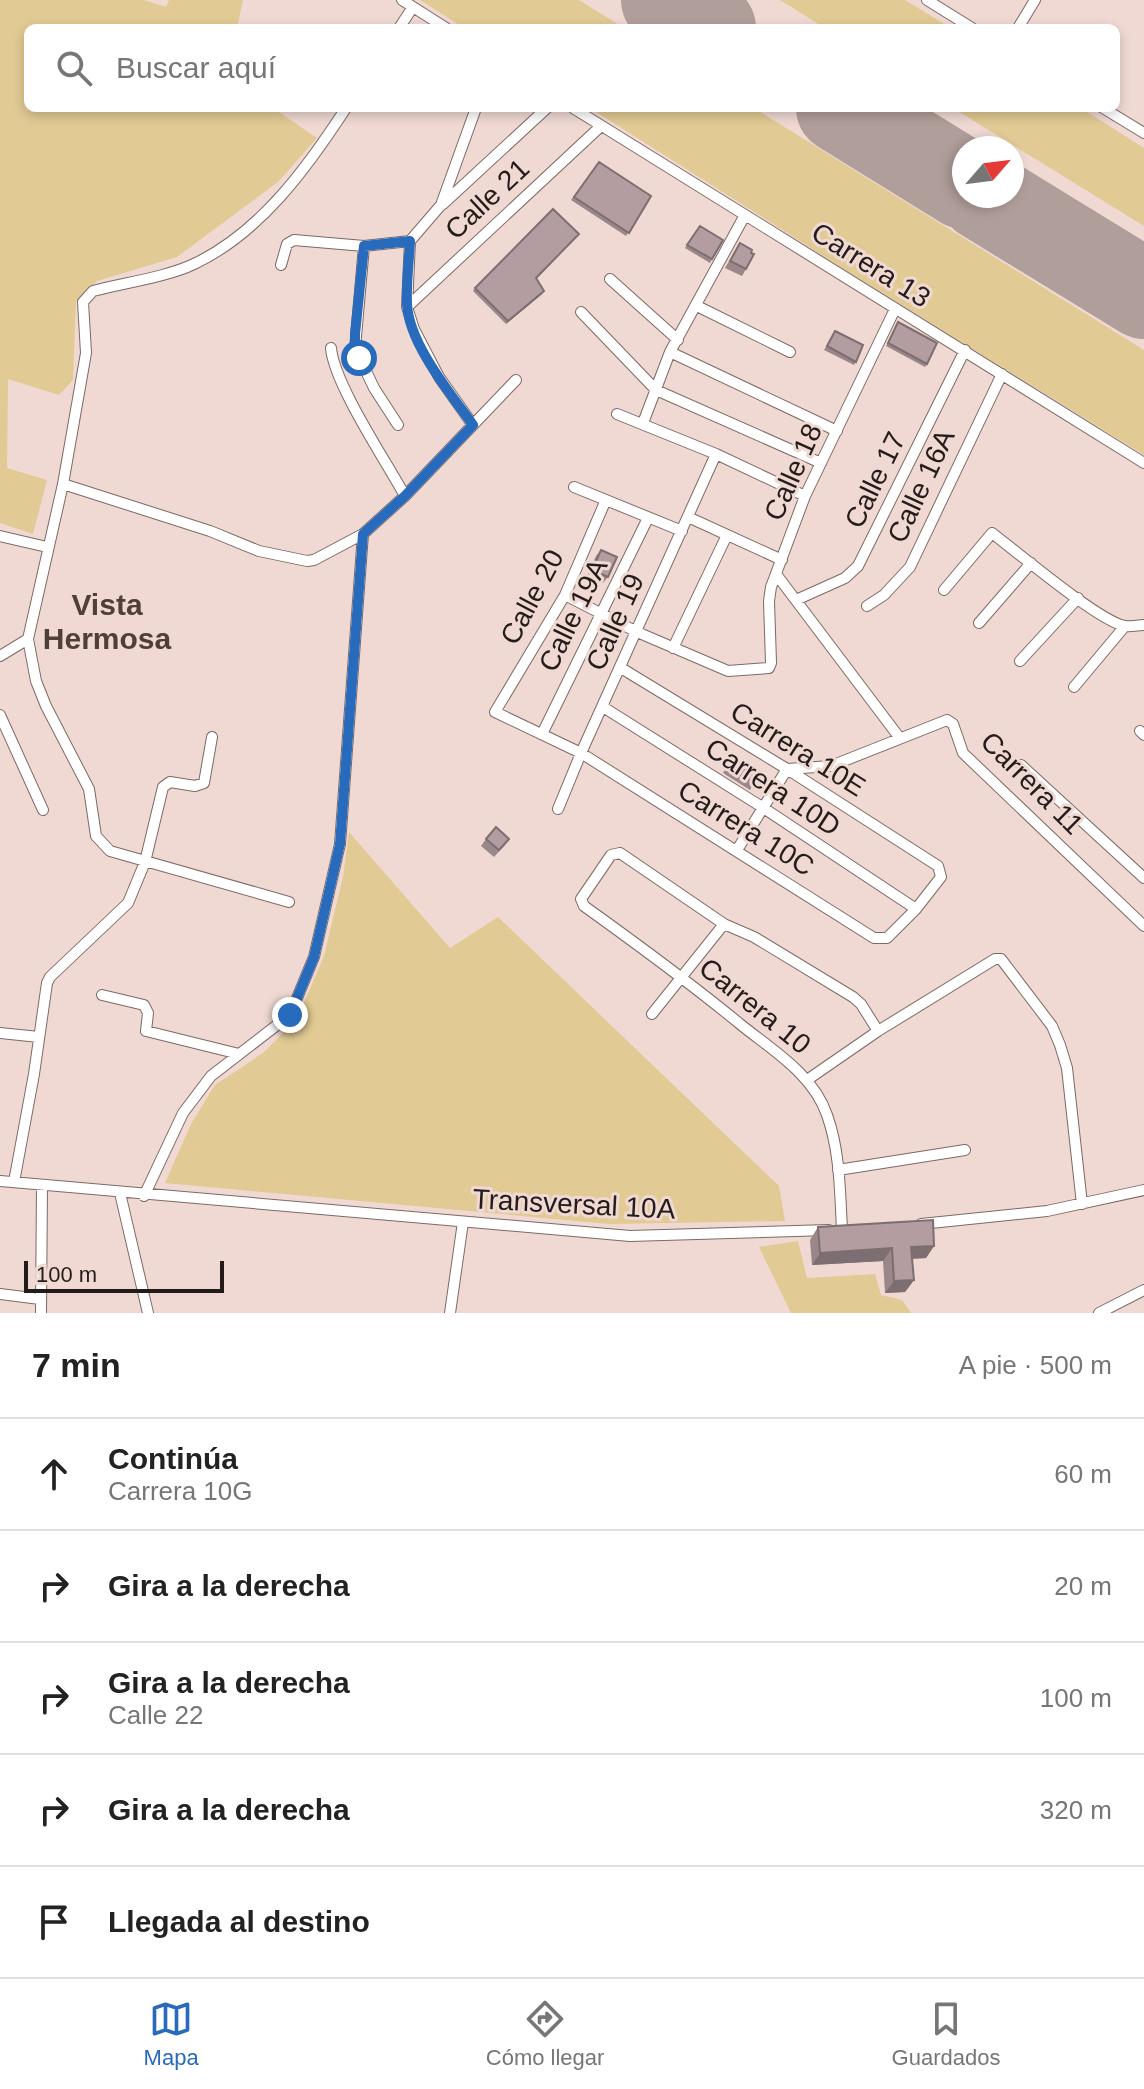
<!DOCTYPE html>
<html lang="es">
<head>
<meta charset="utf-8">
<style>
  body { margin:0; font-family:Helvetica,sans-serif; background:#f2f2f2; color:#222 }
  .compass { position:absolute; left:952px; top:136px; width:72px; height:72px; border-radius:50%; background:#fff; box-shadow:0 4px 12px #0003; rotate:62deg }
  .scale { position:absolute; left:24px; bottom:20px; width:200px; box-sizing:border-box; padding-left:8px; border:4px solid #241c1a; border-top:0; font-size:22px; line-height:28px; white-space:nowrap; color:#241c1a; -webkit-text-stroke:6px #f0d9d3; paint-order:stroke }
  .stop { position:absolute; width:24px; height:24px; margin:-18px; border:6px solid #286abb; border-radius:50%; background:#fff }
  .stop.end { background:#286abb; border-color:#fff; box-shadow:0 2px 8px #0008 }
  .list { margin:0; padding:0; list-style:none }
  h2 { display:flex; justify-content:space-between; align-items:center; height:104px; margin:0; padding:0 32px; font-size:34px }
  h2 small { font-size:26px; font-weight:400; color:#767676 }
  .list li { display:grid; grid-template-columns:52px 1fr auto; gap:24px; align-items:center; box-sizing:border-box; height:112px; padding:0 32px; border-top:2px solid #e0e0e0 }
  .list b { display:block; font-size:30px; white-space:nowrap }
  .list p { margin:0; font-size:26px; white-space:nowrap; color:#767676 }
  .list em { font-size:26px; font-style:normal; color:#767676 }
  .icon { flex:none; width:44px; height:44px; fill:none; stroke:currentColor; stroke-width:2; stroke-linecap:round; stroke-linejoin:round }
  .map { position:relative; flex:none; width:1144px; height:1313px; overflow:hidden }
  .search { position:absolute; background:#fff; box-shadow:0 4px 12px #0003; left:24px; right:24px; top:24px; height:88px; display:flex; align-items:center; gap:20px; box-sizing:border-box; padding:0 28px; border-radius:12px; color:#767676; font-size:30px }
  .sheet { height:664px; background:#fff }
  nav { display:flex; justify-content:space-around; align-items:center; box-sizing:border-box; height:112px; border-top:2px solid #e0e0e0; background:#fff; font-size:22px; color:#767676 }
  nav a { display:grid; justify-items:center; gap:4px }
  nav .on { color:#286abb }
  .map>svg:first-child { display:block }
  .green { fill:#e1ca93 }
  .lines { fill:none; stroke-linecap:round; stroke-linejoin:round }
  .runway { stroke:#b09e9a; stroke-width:90 }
  .street-casing { stroke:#7d6965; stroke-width:12 }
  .street { stroke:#fff; stroke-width:10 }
  .wall { fill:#9a878a }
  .shaded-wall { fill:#7d6e71 }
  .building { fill:#b39da1; stroke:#7d6e71; stroke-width:2 }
  .route { stroke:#286abb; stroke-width:10 }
  .labels { text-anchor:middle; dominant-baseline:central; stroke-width:6; stroke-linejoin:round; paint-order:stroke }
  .street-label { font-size:28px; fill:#241c1a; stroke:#f0d9d3 }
  .neighbourhood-label { font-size:30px; font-weight:bold; fill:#503e39; stroke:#f0d9d3 }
</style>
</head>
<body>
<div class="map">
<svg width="1144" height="1313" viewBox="0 0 1144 1313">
  <rect width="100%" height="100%" fill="#f0d9d3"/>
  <path class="green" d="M 0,0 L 144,0 L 166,7 L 169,0 L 243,0 L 237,28 L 28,28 L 28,108 L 273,108 L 317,138 L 278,182 L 177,257 L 97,281 L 76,302 L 73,380 L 59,395 L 8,379 L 7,468 L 47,480 L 33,534 L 0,523 Z
    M 420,0 L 579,0 L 624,28 L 464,28 Z
    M 780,0 L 905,0 L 951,28 L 825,28 Z
    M 590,108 L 754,108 L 1144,350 L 1144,455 L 858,278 Z
    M 953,108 L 1081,108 L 1144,148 L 1144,226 Z
    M 349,832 L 450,948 L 498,917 L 779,1186 L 785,1221 L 609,1224 L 165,1183 L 191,1124 L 215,1085 L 263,1053 L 297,1019 L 324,956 L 343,877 Z
    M 798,1241 L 807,1278 L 875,1274 L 881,1295 L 902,1300 L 911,1313 L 791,1313 L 759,1247 Z"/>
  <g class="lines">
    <path class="runway" d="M 666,0 L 711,28
      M 841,108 L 964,184
      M 984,196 L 1144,294"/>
    <defs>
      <path id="street" d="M 402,0 L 446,28
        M 927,0 L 972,28
        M 399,28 L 413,7
        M 1018,28 L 1035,0
        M 573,108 L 1144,463
        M 1103,108 L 1144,133
        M 443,204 L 547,108
        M 364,246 L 355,348 L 374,388 L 398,425
        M 281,265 L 287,244 L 294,240 L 364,246 L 410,241
        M 610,279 L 678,340
        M 697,306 L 790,352
        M 407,307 L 601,126
        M 581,312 L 656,390 L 821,463
        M 331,348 C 334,384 386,461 405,496
        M 670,352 L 837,431
        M 617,414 L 716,454 L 805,496
        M 643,423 L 670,352 L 745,215
        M 473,425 L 439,377 L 414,329 L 407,307 L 410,241 L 441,205 L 476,108
        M 63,484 L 210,531 L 259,551 L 307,561 L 314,560 L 363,534 L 405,496 L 516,380
        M 574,487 L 682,531
        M 605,502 L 565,595 L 495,712 L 581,753 L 874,938 L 887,938 L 916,909 L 941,877 L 938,866 L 787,769 L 621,668
        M 688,517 L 782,560
        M 0,536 L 47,547
        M 776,574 L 899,737
        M 944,590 L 992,533 C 1017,552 1100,622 1125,626 C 1131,627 1138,625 1144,625
        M 565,595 L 637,632 L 728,671 L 769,668 L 771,663 L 769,601 L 771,587 L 805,496 L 895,309
        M 796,600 L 845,578 L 858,566 L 965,350
        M 867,606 L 884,595 L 910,567 L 1002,374
        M 979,623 L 1031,563
        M 28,639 L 36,681 L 46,706 L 89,789 L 96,836 L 110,851 L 289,902
        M 673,648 L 727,535
        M 0,656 L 28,639 L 63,484 L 86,353 L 83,302 L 93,291 C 123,283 167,277 194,264 C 260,233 307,168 346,108
        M 1020,661 L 1078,598
        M 1074,687 L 1125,626
        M 603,707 L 762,807 L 916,909
        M 0,715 L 43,810
        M 1140,731 L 1144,735
        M 542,734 L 648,518
        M 1021,765 L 1144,878
        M 558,809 L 581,753 L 716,454
        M 737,850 L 787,769 L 831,766 L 947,720 L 953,724 L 963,753 L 1144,926
        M 724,924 L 620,853 L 611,855 L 581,899 L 584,906 C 637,944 689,982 740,1024 C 772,1050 813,1074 827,1115 C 840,1151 840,1192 842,1230
        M 102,995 L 144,1005 L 148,1013 L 146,1031 L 239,1054
        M 652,1014 L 724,924 L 754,937 L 853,997 L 861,1004 L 878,1031
        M 0,1033 L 39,1037
        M 807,1080 L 878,1031 L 995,959 L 1001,959 L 1052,1026 L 1060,1045 L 1067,1068 L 1082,1204
        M 838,1170 L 965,1150
        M 0,1181 L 630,1236 L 829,1230
        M 14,1182 L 34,1074 L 47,983 L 50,977 L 128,903 L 145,862 L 163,787 L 170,782 L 195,786 L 204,783 L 212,737
        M 120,1193 L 148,1313
        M 144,1196 L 183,1113 L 211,1076 L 290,1015 L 314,957 L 340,844 L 363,534
        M 921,1224 L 1047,1211 L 1144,1190
        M 0,1294 L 40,1299
        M 41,1313 L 42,1185
        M 450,1313 L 463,1222
        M 1099,1313 L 1144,1290"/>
    </defs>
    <use href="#street" class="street-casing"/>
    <use href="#street" class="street"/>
  </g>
  <path class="wall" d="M 599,162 L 651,196 L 626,236 L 571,200 Z
    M 700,226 L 723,240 L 710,263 L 685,248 Z
    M 579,234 L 536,279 L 542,294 L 506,324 L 473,291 L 475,288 Z
    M 740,243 L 746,269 L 742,276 L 725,268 Z
    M 898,322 L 927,364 L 925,367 L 886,346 Z
    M 833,334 L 856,362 L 854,365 L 824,350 Z
    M 601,550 L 608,577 L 603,583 L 587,576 L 596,556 Z
    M 731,761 L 746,771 L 761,772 L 750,790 L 723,773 Z
    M 486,839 L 505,845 L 494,857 L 481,846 Z
    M 818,1227 L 934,1246 L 926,1258 L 912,1259 L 914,1280 L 905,1292 L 885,1293 L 883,1261 L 812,1265 L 810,1240 Z"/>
  <path class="shaded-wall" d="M 544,291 L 542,294 L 506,324 L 508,321 Z
    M 934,1246 L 926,1258 L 903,1259 L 911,1247 Z
    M 892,1248 L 883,1261 L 812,1265 L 820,1253 Z
    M 914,1280 L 905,1292 L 885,1293 L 894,1281 Z"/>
  <path class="building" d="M 599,162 L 651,196 L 629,233 L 574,197 Z
    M 553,209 L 579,234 L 536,278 L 544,291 L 508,321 L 475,288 Z
    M 700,226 L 723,240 L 712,259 L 687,245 Z
    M 740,243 L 752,250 L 751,253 L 754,254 L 746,269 L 730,261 Z
    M 898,322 L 937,343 L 927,364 L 888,343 Z
    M 835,331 L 863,345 L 856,362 L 827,346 Z
    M 601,550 L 617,557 L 608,577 L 592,570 Z
    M 731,761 L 746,771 L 750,765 L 761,772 L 754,783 L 728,767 Z
    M 496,827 L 509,839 L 499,850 L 486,839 Z
    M 933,1220 L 934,1246 L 911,1247 L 914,1280 L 894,1281 L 892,1248 L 820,1253 L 818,1227 Z"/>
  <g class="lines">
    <path class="route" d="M 290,1015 L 314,957 L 340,844 L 363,534 L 405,496 L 473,425 C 450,393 409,344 407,304 C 406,283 409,262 410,241 L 364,246 L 355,334 L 355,348 L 359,358"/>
  </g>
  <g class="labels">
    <g class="street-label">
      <text transform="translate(487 199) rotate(-43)">Calle 21</text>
      <text transform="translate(871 265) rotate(32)">Carrera 13</text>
      <text transform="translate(793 472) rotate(-66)">Calle 18</text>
      <text transform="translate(875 480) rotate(-64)">Calle 17</text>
      <text transform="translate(921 486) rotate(-65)">Calle 16A</text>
      <text transform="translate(532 597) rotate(-62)">Calle 20</text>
      <text transform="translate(573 615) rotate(-64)">Calle 19A</text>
      <text transform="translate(615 622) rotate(-66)">Calle 19</text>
      <text transform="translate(798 749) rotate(32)">Carrera 10E</text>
      <text transform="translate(1032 783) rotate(45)">Carrera 11</text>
      <text transform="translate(773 787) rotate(33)">Carrera 10D</text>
      <text transform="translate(746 828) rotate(32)">Carrera 10C</text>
      <text transform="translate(755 1006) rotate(39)">Carrera 10</text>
      <text transform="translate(574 1204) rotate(3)">Transversal 10A</text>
    </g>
    <g class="neighbourhood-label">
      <text x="107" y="604">Vista<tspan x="107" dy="34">Hermosa</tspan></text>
    </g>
  </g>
</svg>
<svg class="compass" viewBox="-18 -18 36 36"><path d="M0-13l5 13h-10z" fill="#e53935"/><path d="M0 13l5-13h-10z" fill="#767676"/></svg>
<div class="scale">100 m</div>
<div class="stop" style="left:359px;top:358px"></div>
<div class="stop end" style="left:290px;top:1015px"></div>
<div class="search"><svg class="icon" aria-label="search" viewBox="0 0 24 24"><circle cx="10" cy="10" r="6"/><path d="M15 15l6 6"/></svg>Buscar aquí</div>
</div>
<section class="sheet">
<h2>7 min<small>A pie · 500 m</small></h2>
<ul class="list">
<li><svg class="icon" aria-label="ahead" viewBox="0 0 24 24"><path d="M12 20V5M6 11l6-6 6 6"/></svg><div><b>Continúa</b><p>Carrera 10G</p></div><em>60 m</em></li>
<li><svg class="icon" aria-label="right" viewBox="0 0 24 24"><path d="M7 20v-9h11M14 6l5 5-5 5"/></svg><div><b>Gira a la derecha</b></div><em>20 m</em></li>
<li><svg class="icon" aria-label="right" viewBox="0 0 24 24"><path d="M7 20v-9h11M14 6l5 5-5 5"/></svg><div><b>Gira a la derecha</b><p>Calle 22</p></div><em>100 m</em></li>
<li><svg class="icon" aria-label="right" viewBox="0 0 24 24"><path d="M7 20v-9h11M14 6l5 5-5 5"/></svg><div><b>Gira a la derecha</b></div><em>320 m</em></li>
<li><svg class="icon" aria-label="arrive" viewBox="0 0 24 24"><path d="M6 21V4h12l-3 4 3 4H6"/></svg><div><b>Llegada al destino</b></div></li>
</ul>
</section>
<nav>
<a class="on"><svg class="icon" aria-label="map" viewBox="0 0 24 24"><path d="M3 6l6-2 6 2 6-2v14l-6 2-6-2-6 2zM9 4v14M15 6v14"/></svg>Mapa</a>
<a><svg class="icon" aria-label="directions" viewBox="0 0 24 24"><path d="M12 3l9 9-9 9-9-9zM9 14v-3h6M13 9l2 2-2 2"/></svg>Cómo llegar</a>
<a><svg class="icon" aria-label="saved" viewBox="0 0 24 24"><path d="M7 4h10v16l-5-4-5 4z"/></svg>Guardados</a>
</nav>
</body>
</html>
